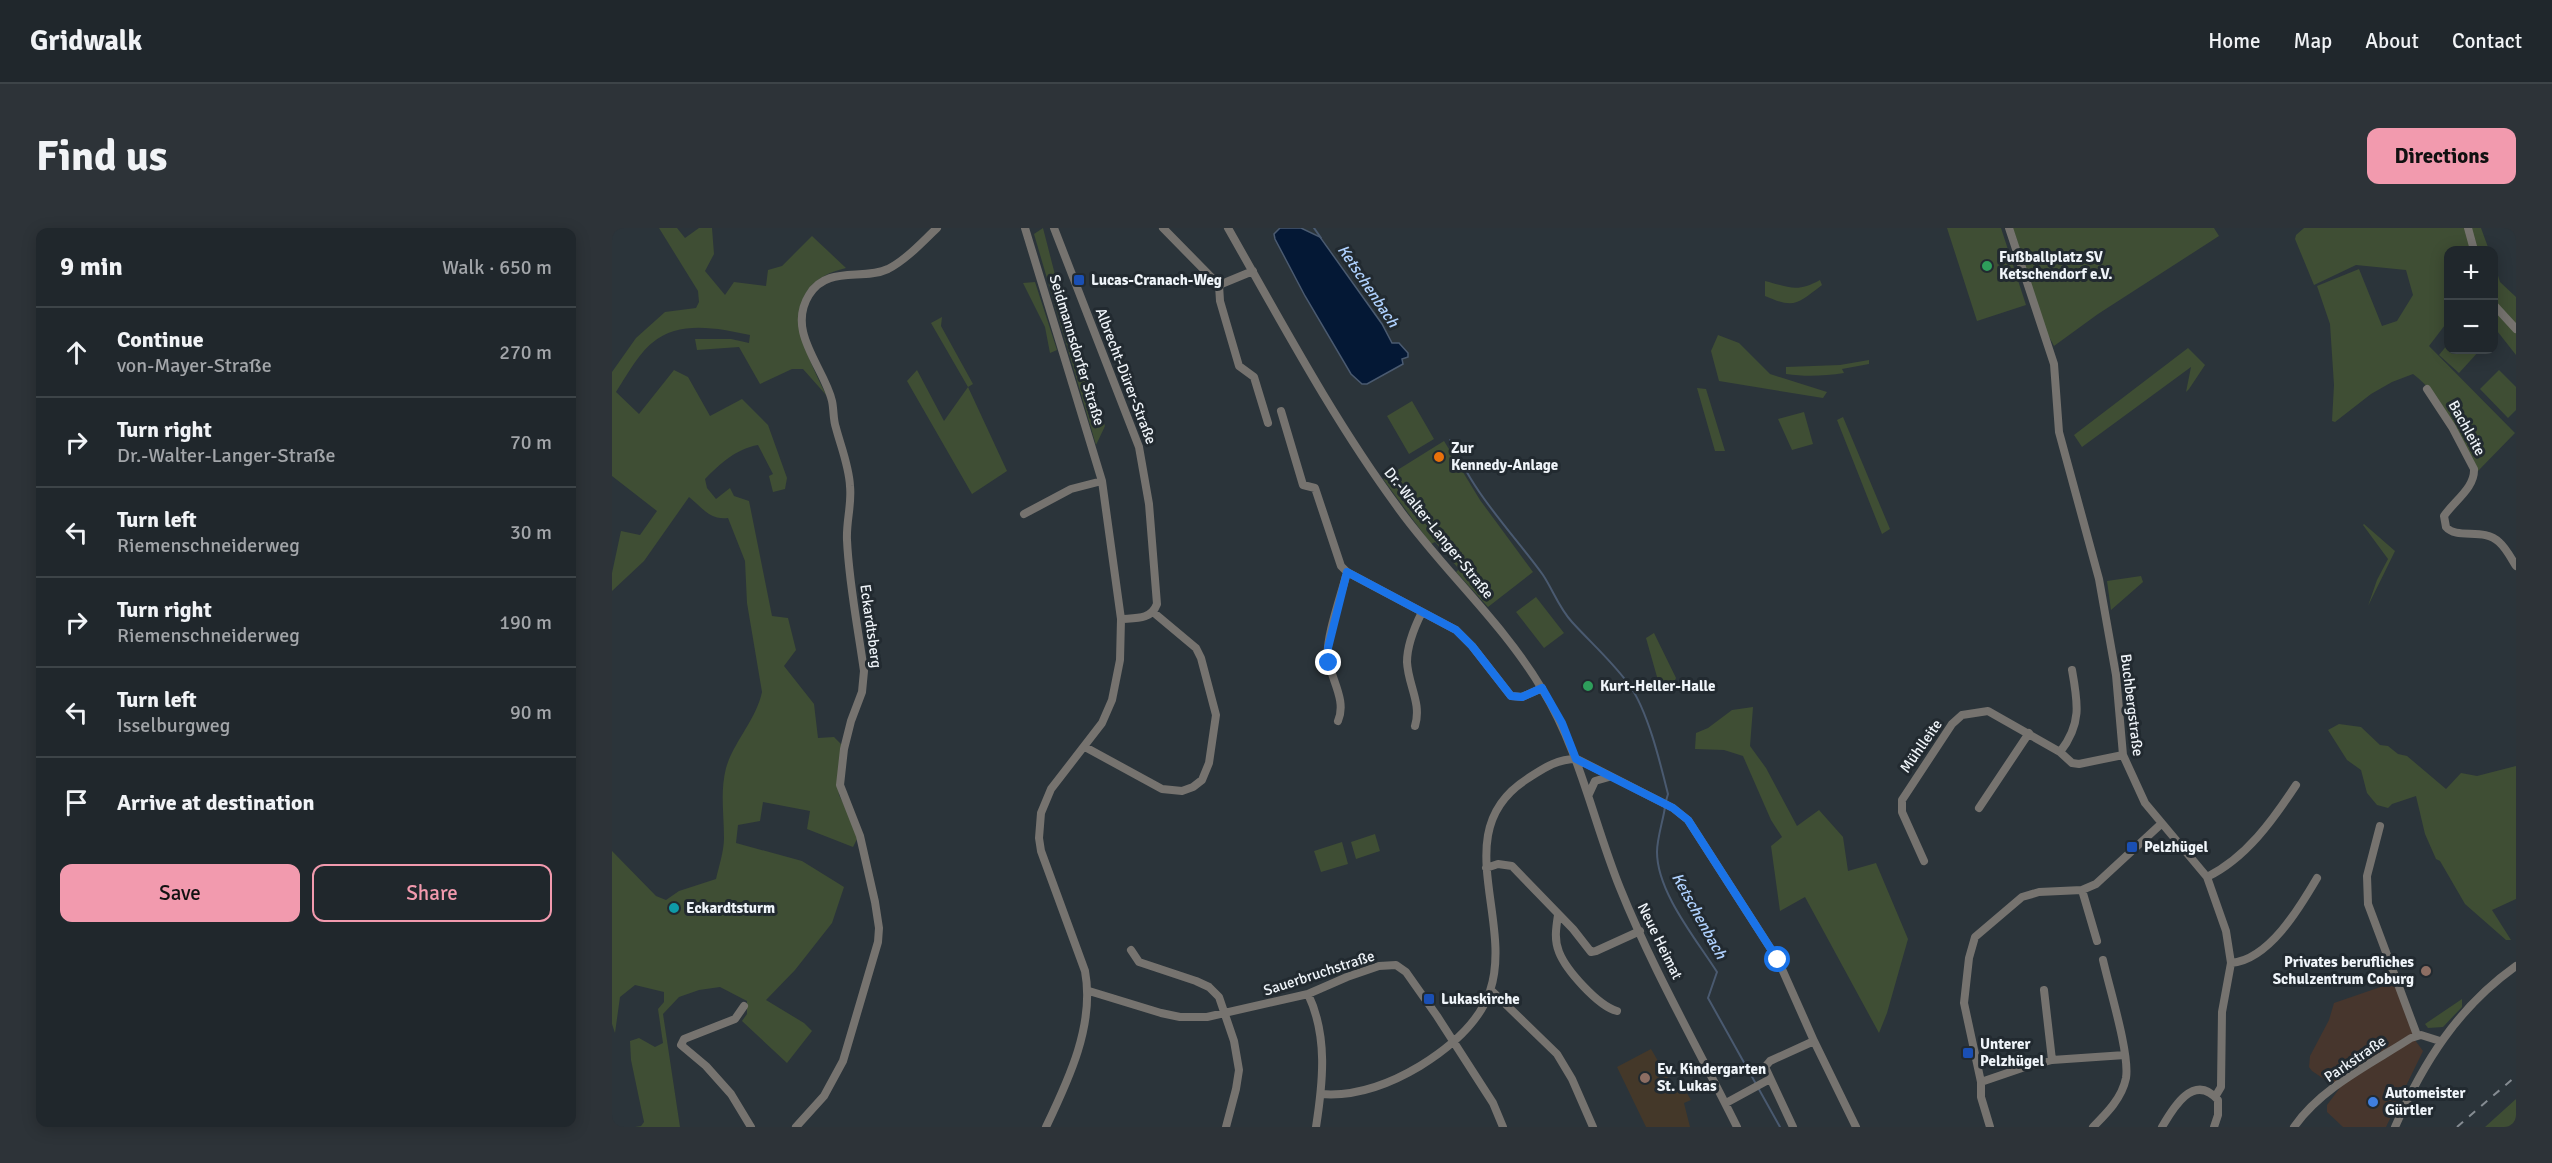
<!DOCTYPE html>
<html lang="en">
<head>
<meta charset="utf-8">
<style>
  body { margin:0; font-family:Signika,sans-serif; background:#2d3338; color:#f1f3f6 }
  .controls { position:absolute; right:18px; top:18px; display:grid; overflow:hidden; border-radius:12px; box-shadow:0 3px 15px #0003 }
  .controls button { width:54px; height:54px; display:grid; place-items:center; padding:0; border:0; border-bottom:2px solid #3d4448; background:#20272c; color:#f1f3f6; font:30px sans-serif }
  .stop { position:absolute; width:18px; height:18px; margin:-14px; border:4px solid #1a73e8; border-radius:50%; background:#fff }
  .stop.end { background:#1a73e8; border-color:#fff; box-shadow:0 2px 6px #0008 }
  .list { margin:0; padding:0; list-style:none }
  h2 { display:flex; justify-content:space-between; align-items:center; height:78px; margin:0; padding:0 24px; font-size:26px }
  h2 small { font-size:20px; font-weight:400; color:#a2a5a9 }
  .list li { display:grid; grid-template-columns:39px 1fr auto; gap:18px; align-items:center; box-sizing:border-box; height:90px; padding:0 24px; border-top:2px solid #3d4448 }
  .list b { display:block; font-size:22px; white-space:nowrap }
  .list p { margin:0; font-size:20px; white-space:nowrap; color:#a2a5a9 }
  .list em { font-size:20px; font-style:normal; color:#a2a5a9 }
  .actions { display:flex; gap:12px; padding:18px 24px }
  .actions a { flex:1; padding:14px 0; border:2px solid #f29aae; border-radius:12px; text-align:center; font-size:21px; color:#f29aae }
  .actions .main { background:#f29aae; color:#111 }
  .icon { flex:none; width:33px; height:33px; fill:none; stroke:currentColor; stroke-width:2; stroke-linecap:round; stroke-linejoin:round }
  .map { position:relative; flex:none; width:1904px; height:899px; overflow:hidden; border-radius:12px }
  header { display:flex; align-items:center; gap:36px; box-sizing:border-box; height:84px; padding:0 30px; background:#20272c; border-bottom:2px solid #3d4448 }
  header strong { font-size:28px }
  nav { display:flex; gap:33px; margin-inline-start:auto; font-size:21px }
  .intro { display:flex; align-items:center; justify-content:space-between; box-sizing:border-box; height:144px; padding:0 36px }
  h1 { margin:0; font-size:42px }
  .button { padding:15px 27px; border-radius:12px; background:#f29aae; color:#111; font-size:21px; font-weight:700 }
  main { display:flex; gap:36px; padding:0 36px }
  aside { flex:1; background:#20272c; border-radius:12px; box-shadow:0 3px 15px #0003 }
  .map>svg:first-child { display:block }
  .commercial { fill:#47362d }
  .education { fill:#443829 }
  .green { fill:#3f4e34 }
  .water { fill:#041835; stroke:#4a5a70; stroke-width:1.5 }
  .lines { fill:none; stroke-linecap:round; stroke-linejoin:round }
  .stream { stroke:#4a5a70; stroke-width:2 }
  .minor { stroke:#76736f; stroke-width:8 }
  .rail { stroke:#858c92; stroke-width:2; stroke-dasharray:8 8; stroke-linecap:butt }
  .route { stroke:#1a73e8; stroke-width:8 }
  .leisure-dot { fill:#2e9e5b; stroke:#222a30; stroke-width:2 }
  .transit-dot { fill:#1a4fb4; stroke:#222a30; stroke-width:2 }
  .food-dot { fill:#e8710a; stroke:#222a30; stroke-width:2 }
  .culture-dot { fill:#0f9aa8; stroke:#222a30; stroke-width:2 }
  .education-dot { fill:#8d6e63; stroke:#222a30; stroke-width:2 }
  .shop-dot { fill:#3f7fe0; stroke:#222a30; stroke-width:2 }
  .labels { text-anchor:middle; dominant-baseline:central; stroke-width:6; stroke-linejoin:round; paint-order:stroke }
  .poi-label { font-size:15px; font-weight:bold; fill:#eff4f9; stroke:#222a30; text-anchor:start }
  .street-label { font-size:15px; fill:#eff4f9; stroke:#222a30 }
  .water-label { font-size:16px; font-style:italic; fill:#afd1fe; stroke:#222a30 }
</style>
</head>
<body>
<header>
<strong>Gridwalk</strong>
<nav><a>Home</a><a>Map</a><a>About</a><a>Contact</a></nav>
</header>
<div class="intro"><h1>Find us</h1><a class="button">Directions</a></div>
<main>
<aside>
<h2>9 min<small>Walk · 650 m</small></h2>
<ul class="list">
<li><svg class="icon" aria-label="ahead" viewBox="0 0 24 24"><path d="M12 20V5M6 11l6-6 6 6"/></svg><div><b>Continue</b><p>von-Mayer-Straße</p></div><em>270 m</em></li>
<li><svg class="icon" aria-label="right" viewBox="0 0 24 24"><path d="M7 20v-9h11M14 6l5 5-5 5"/></svg><div><b>Turn right</b><p>Dr.-Walter-Langer-Straße</p></div><em>70 m</em></li>
<li><svg class="icon" aria-label="left" viewBox="0 0 24 24"><path d="M17 20v-9H6M10 6l-5 5 5 5"/></svg><div><b>Turn left</b><p>Riemenschneiderweg</p></div><em>30 m</em></li>
<li><svg class="icon" aria-label="right" viewBox="0 0 24 24"><path d="M7 20v-9h11M14 6l5 5-5 5"/></svg><div><b>Turn right</b><p>Riemenschneiderweg</p></div><em>190 m</em></li>
<li><svg class="icon" aria-label="left" viewBox="0 0 24 24"><path d="M17 20v-9H6M10 6l-5 5 5 5"/></svg><div><b>Turn left</b><p>Isselburgweg</p></div><em>90 m</em></li>
<li><svg class="icon" aria-label="arrive" viewBox="0 0 24 24"><path d="M6 21V4h12l-3 4 3 4H6"/></svg><div><b>Arrive at destination</b></div></li>
</ul>
<div class="actions"><a class="main">Save</a><a>Share</a></div>
</aside>
<div class="map">
<svg width="1904" height="899" viewBox="0 0 1904 899">
  <rect width="100%" height="100%" fill="#2b343a"/>
  <path class="commercial" d="M 1783,754 L 1803,812 L 1811,823 L 1774,899 L 1731,899 L 1715,884 L 1715,877 L 1727,861 L 1700,843 L 1697,839 L 1698,828 L 1717,792 L 1722,775 Z"/>
  <path class="education" d="M 1039,821 L 1063,862 L 1072,860 L 1079,872 L 1072,875 L 1078,899 L 1034,899 L 1005,839 Z"/>
  <path class="green" d="M 47,0 L 65,0 L 73,10 L 87,0 L 100,0 L 102,26 L 93,43 L 113,67 L 122,54 L 154,58 L 156,42 L 170,38 L 200,8 L 234,40 C 161,57 191,122 215,168 L 191,141 L 180,141 L 148,156 L 127,119 L 85,122 L 83,111 L 119,111 L 137,115 L 138,107 C 105,100 67,92 40,115 C 27,125 13,150 4,164 L 27,186 L 62,142 L 76,149 L 98,188 L 130,171 L 156,197 L 175,250 L 173,261 L 161,264 L 157,248 L 161,246 L 146,217 C 124,221 109,235 93,251 L 95,260 L 104,271 L 118,260 L 122,268 L 137,273 L 160,388 L 176,390 L 184,422 L 172,438 L 202,476 L 206,510 L 222,509 L 231,518 L 226,555 L 227,567 L 247,607 L 241,619 L 195,601 L 198,583 L 151,574 L 148,593 L 126,597 L 124,615 L 190,633 L 232,659 L 220,695 L 183,742 L 154,772 L 192,795 L 200,803 L 175,835 L 130,793 L 135,786 L 135,773 L 108,759 L 87,762 L 67,769 L 51,786 L 68,899 L 23,899 L 29,898 L 32,894 L 19,832 L 18,813 L 27,810 L 43,819 L 51,815 L 46,781 L 52,774 L 52,764 L 23,757 L 8,769 L 3,805 L 0,796 L 0,623 L 44,668 L 54,672 L 67,663 L 104,651 C 107,638 112,623 112,610 C 112,586 108,564 114,540 C 122,513 144,492 150,464 L 135,375 L 133,333 L 116,290 C 97,292 91,280 77,269 L 32,333 L 0,363 L 0,345 L 9,303 L 28,307 L 45,283 L 0,248 L 0,144 L 24,110 L 53,84 L 84,80 L 87,74 L 86,63 Z
    M 431,0 L 450,74 L 475,136 L 474,147 L 493,198 L 484,217 L 422,6 Z
    M 1335,0 L 1389,0 L 1414,77 L 1365,93 Z
    M 1399,0 L 1602,0 L 1607,8 L 1486,86 L 1442,118 L 1422,81 Z
    M 1692,0 L 1869,0 L 1877,22 L 1836,22 L 1836,93 L 1817,118 L 1903,205 L 1866,243 C 1848,210 1832,169 1801,146 L 1780,154 L 1759,166 L 1723,194 L 1720,193 L 1722,157 L 1718,96 L 1705,58 L 1747,41 L 1770,98 L 1785,93 L 1801,67 L 1794,42 L 1744,37 L 1702,57 L 1683,11 L 1684,7 Z
    M 1882,35 L 1888,54 L 1904,69 L 1904,127 L 1882,99 Z
    M 1208,52 L 1210,57 C 1185,76 1183,81 1153,68 L 1153,53 C 1177,59 1185,65 1208,52 Z
    M 423,54 L 445,122 L 438,125 L 433,99 L 411,55 Z
    M 330,89 L 329,98 L 361,156 L 356,159 L 395,243 L 360,266 L 295,153 L 305,142 L 332,193 L 356,159 L 319,95 Z
    M 1106,107 L 1127,115 L 1158,146 L 1215,164 L 1211,170 L 1107,153 L 1099,123 Z
    M 1836,116 L 1836,122 L 1868,122 L 1847,145 L 1827,127 Z
    M 1576,120 L 1593,137 L 1577,161 L 1574,164 L 1579,139 L 1470,219 L 1462,207 Z
    M 1257,132 L 1257,136 L 1230,141 L 1232,145 C 1212,148 1194,149 1174,146 L 1174,139 L 1228,137 Z
    M 1887,142 L 1904,159 L 1904,182 L 1896,190 L 1868,161 Z
    M 1085,160 L 1094,161 L 1113,223 L 1103,223 Z
    M 800,173 L 822,211 L 797,226 L 775,188 Z
    M 1192,184 L 1201,216 L 1180,222 L 1166,191 Z
    M 1231,189 L 1278,301 L 1270,306 L 1225,192 Z
    M 832,213 L 868,272 L 921,344 L 876,379 L 844,344 L 847,341 L 823,314 L 819,316 L 771,251 Z
    M 1752,296 L 1783,323 L 1756,378 L 1765,352 L 1776,331 L 1751,297 Z
    M 1529,348 L 1531,354 L 1499,382 L 1495,353 Z
    M 924,369 L 952,405 L 932,420 L 904,384 Z
    M 1042,405 L 1064,450 L 1060,459 L 1049,463 L 1034,410 Z
    M 1141,479 L 1138,518 L 1154,540 L 1185,598 L 1207,582 L 1231,609 L 1236,643 L 1264,635 L 1296,711 L 1275,785 L 1267,805 L 1193,669 L 1168,683 L 1159,618 L 1170,609 L 1159,592 L 1131,528 L 1112,522 L 1083,521 L 1084,505 L 1096,500 L 1120,482 Z
    M 1727,496 L 1749,499 L 1768,517 L 1776,518 L 1786,526 L 1795,528 L 1834,561 L 1849,545 L 1865,548 L 1904,538 L 1904,671 L 1880,682 L 1899,712 L 1894,712 L 1853,676 L 1828,633 L 1824,631 L 1813,606 L 1804,568 L 1780,576 L 1776,580 L 1765,577 L 1755,565 L 1749,542 L 1735,532 L 1716,502 Z
    M 763,606 L 768,623 L 744,631 L 739,614 Z
    M 730,614 L 736,636 L 709,644 L 702,623 Z
    M 1850,771 L 1850,779 L 1831,799 L 1816,800 L 1813,796 Z
    M 1904,871 L 1904,899 L 1873,899 Z"/>
  <path class="water" d="M 668,0 L 689,0 L 708,9 L 770,96 L 780,115 L 787,115 L 796,125 L 796,129 L 790,131 L 791,136 L 755,156 L 750,156 L 739,146 L 693,68 L 663,11 L 662,6 Z"/>
  <g class="lines">
    <path class="stream" d="M 702,0 L 709,10
      M 838,212 L 842,215 C 855,259 904,309 931,347 C 941,362 947,380 960,394 C 979,415 1001,434 1018,458 C 1036,484 1048,534 1056,566 L 1054,573
      M 1053,579 C 1051,593 1045,610 1045,624 C 1045,664 1084,711 1105,744 L 1096,770 L 1168,899"/>
    <path class="minor" d="M 413,0 L 490,253 L 509,391 L 508,432 L 500,472 L 490,495 L 439,561 L 429,585 L 427,610 L 429,623 L 473,743 C 483,796 457,851 434,899
      M 442,0 L 527,219 L 537,276 L 545,376 C 539,392 524,390 509,391
      M 551,0 L 607,57 L 608,73 L 627,138 L 642,149 L 656,195
      M 616,0 C 670,95 722,193 787,281 C 832,343 891,395 930,461 C 968,523 981,593 1008,660 C 1041,742 1086,820 1125,899
      M 1397,0 L 1442,136 L 1447,204 L 1487,351 L 1504,447 L 1511,527 L 1533,575 L 1595,649 L 1614,703 L 1619,735 L 1610,784 L 1609,859 L 1603,869
      M 1856,0 L 1862,22
      M 607,57 L 641,43
      M 1882,77 L 1904,101
      M 1815,161 L 1840,199 L 1862,241 C 1863,260 1842,273 1832,288 L 1834,299 C 1845,312 1872,299 1887,314 C 1894,320 1899,330 1904,338
      M 669,183 L 691,257 L 703,260 L 729,338 L 735,344 L 844,402 L 860,418 L 899,468 L 910,469 L 930,460
      M 412,286 L 459,261 L 490,253
      M 726,493 C 735,472 719,452 716,430 C 713,411 730,365 735,344
      M 803,498 C 810,475 796,457 795,434 C 795,418 803,398 810,384
      M 473,519 L 550,561 L 570,563 L 581,559 L 590,552 L 597,535 L 604,487 L 589,430 L 584,420 L 541,384
      M 1448,524 C 1470,496 1466,475 1460,442
      M 977,566 L 983,553 L 997,549
      M 1367,580 L 1417,505
      M 1768,598 L 1755,648 L 1756,676 L 1805,807
      M 1312,633 L 1290,584 L 1290,572 L 1340,496 L 1350,487 L 1376,483 L 1448,524 L 1460,535 L 1467,536 L 1511,527
      M 874,640 L 886,636 L 900,638 L 961,701 L 979,724 L 984,723 L 1028,703
      M 1595,649 C 1634,630 1661,592 1684,557
      M 1470,662 L 1485,713
      M 946,687 C 944,700 942,712 947,724 C 954,742 986,778 1005,783
      M 519,722 L 527,734 L 584,753 L 597,759 L 607,769 L 622,813 L 627,842 L 624,861 L 614,899
      M 1619,735 C 1657,732 1688,679 1705,650
      M 879,762 L 945,826 L 960,851 L 981,899
      M 1432,762 L 1440,832
      M 477,763 L 549,785 L 568,789 L 595,789 L 696,766 L 735,749 L 767,738 L 784,737 L 794,744 L 825,788 L 881,875 L 891,899
      M 696,766 C 716,808 711,854 704,899
      M 132,778 L 123,791 L 72,811 L 69,817 L 94,838 L 119,866 L 139,899
      M 1369,854 L 1413,839 L 1440,832 L 1513,827
      M 709,866 C 745,869 778,856 808,838 C 837,820 867,796 878,763 C 902,691 835,602 915,551 C 932,540 944,531 965,531 L 1061,580 L 1076,592 L 1166,732 L 1202,813 L 1244,899
      M 1114,875 L 1158,851
      M 184,899 L 212,868 L 231,833 L 266,714 L 267,700 L 263,674 L 248,608 L 228,557 L 232,521 L 239,493 L 250,464 L 252,443 C 246,400 237,356 235,312 C 234,294 240,276 238,258 C 237,238 229,219 224,200 C 221,192 222,182 220,173 C 212,139 174,104 197,67 C 215,37 250,53 276,41 C 294,32 310,14 325,0
      M 1181,899 L 1153,839 L 1158,833 L 1202,813
      M 1378,899 L 1369,869 L 1369,854 L 1352,775 L 1357,730 L 1363,709 L 1410,669 L 1427,664 L 1470,662 L 1484,656 L 1549,596
      M 1481,899 C 1495,885 1510,870 1514,850 C 1518,826 1497,759 1491,732
      M 1550,899 C 1561,880 1582,844 1606,872 L 1606,887 L 1602,899
      M 1682,899 C 1710,859 1759,836 1799,810 L 1809,807 L 1828,813
      M 1783,899 C 1811,835 1846,779 1904,738"/>
    <path class="rail" d="M 1845,899 L 1904,848"/>
  </g>
  <g class="lines">
    <path class="route" d="M 717,435 L 716,420 L 735,344 L 844,402 L 860,418 L 899,468 L 910,469 L 930,460 L 950,495 L 964,531 L 1061,580 L 1076,592 L 1166,732"/>
  </g>
  <g class="leisure-dot">
    <circle cx="1375" cy="38" r="6"/>
    <circle cx="976" cy="458" r="6"/>
  </g>
  <g class="transit-dot">
    <rect x="461" y="46" width="12" height="12" rx="3"/>
    <rect x="1514" y="613" width="12" height="12" rx="3"/>
    <rect x="811" y="765" width="12" height="12" rx="3"/>
    <rect x="1350" y="819" width="12" height="12" rx="3"/>
  </g>
  <circle class="food-dot" cx="827" cy="229" r="6"/>
  <circle class="culture-dot" cx="62" cy="680" r="6"/>
  <g class="education-dot">
    <circle cx="1814" cy="743" r="6"/>
    <circle cx="1033" cy="850" r="6"/>
  </g>
  <circle class="shop-dot" cx="1761" cy="874" r="6"/>
  <g class="labels">
    <g class="poi-label">
      <text x="1387" y="29">Fußballplatz SV<tspan x="1387" dy="17">Ketschendorf e.V.</tspan></text>
      <text x="479" y="52">Lucas-Cranach-Weg</text>
      <text x="839" y="220">Zur<tspan x="839" dy="17">Kennedy-Anlage</tspan></text>
      <text x="988" y="458">Kurt-Heller-Halle</text>
      <text x="1532" y="619">Pelzhügel</text>
      <text x="74" y="680">Eckardtsturm</text>
      <text x="1802" y="734" text-anchor="end">Privates berufliches<tspan x="1802" dy="17">Schulzentrum Coburg</tspan></text>
      <text x="829" y="771">Lukaskirche</text>
      <text x="1368" y="816">Unterer<tspan x="1368" dy="17">Pelzhügel</tspan></text>
      <text x="1045" y="841">Ev. Kindergarten<tspan x="1045" dy="17">St. Lukas</tspan></text>
      <text x="1773" y="865">Automeister<tspan x="1773" dy="17">Gürtler</tspan></text>
    </g>
    <g class="street-label">
      <text transform="translate(465 122) rotate(73)">Seidmannsdorfer Straße</text>
      <text transform="translate(514 148) rotate(69)">Albrecht-Dürer-Straße</text>
      <text transform="translate(1855 200) rotate(61)">Bachleite</text>
      <text transform="translate(827 305) rotate(51)">Dr.-Walter-Langer-Straße</text>
      <text transform="translate(259 398) rotate(82)">Eckardtsberg</text>
      <text transform="translate(1520 477) rotate(83)">Buchbergstraße</text>
      <text transform="translate(1309 518) rotate(-55)">Mühlleite</text>
      <text transform="translate(1048 713) rotate(64)">Neue Heimat</text>
      <text transform="translate(707 745) rotate(-18)">Sauerbruchstraße</text>
      <text transform="translate(1743 831) rotate(-34)">Parkstraße</text>
    </g>
    <g class="water-label">
      <text transform="translate(756 58) rotate(56)">Ketschenbach</text>
      <text transform="translate(1087 688) rotate(61)">Ketschenbach</text>
    </g>
  </g>
</svg>
<div class="controls">
<button>+</button>
<button>−</button>
</div>
<div class="stop" style="left:1166px;top:732px"></div>
<div class="stop end" style="left:717px;top:435px"></div>
</div>
</main>
</body>
</html>
